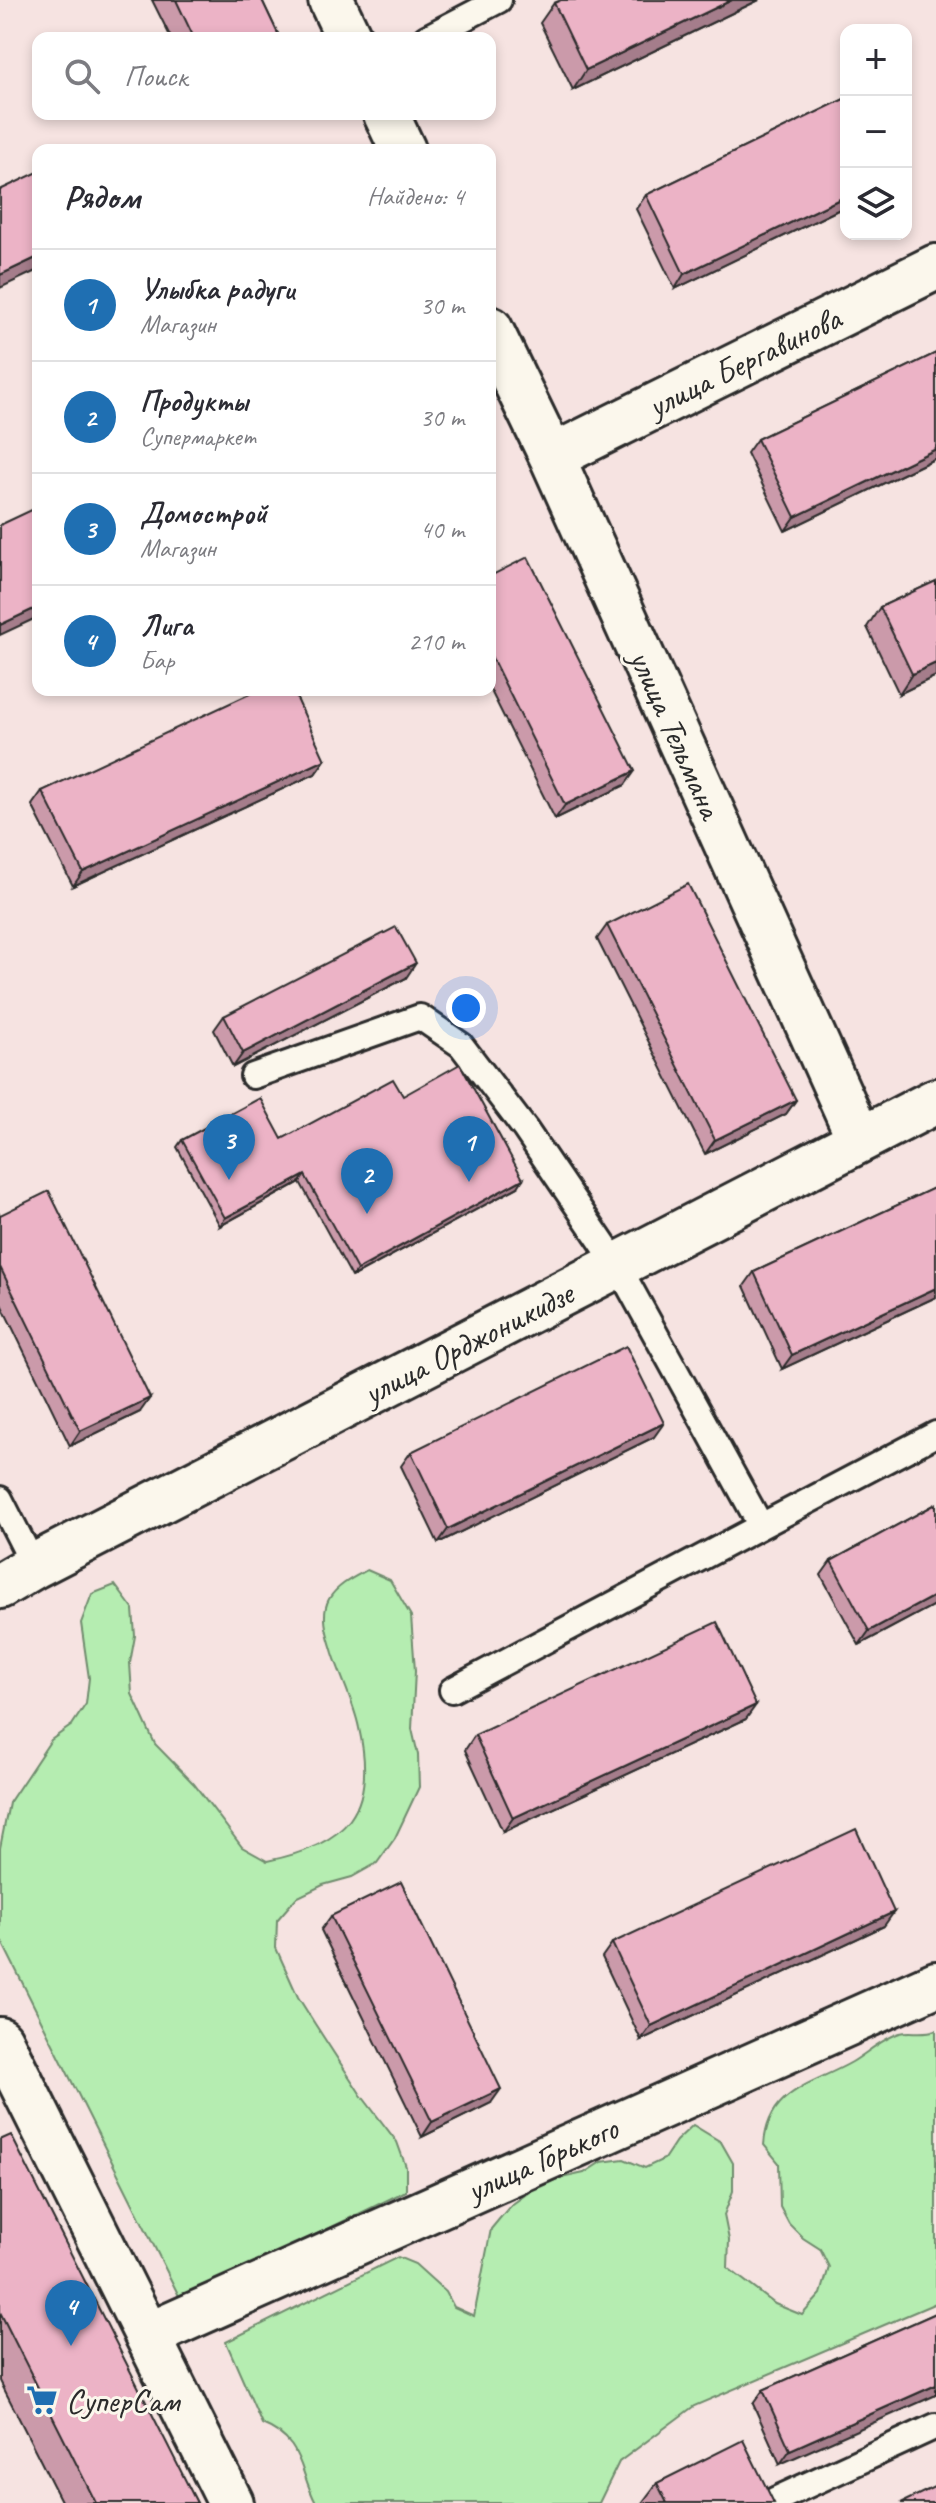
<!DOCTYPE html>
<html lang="ru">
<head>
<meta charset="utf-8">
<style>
  body { margin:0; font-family:Caveat,sans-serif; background:#f7f7f7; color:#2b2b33 }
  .controls { position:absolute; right:24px; top:24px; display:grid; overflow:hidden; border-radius:16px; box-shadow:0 4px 12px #0003 }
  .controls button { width:72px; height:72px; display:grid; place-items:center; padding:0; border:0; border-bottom:2px solid #e1e1e2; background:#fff; color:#2b2b33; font:40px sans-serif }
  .you { position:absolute; left:466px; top:1008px; width:28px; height:28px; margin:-20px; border:6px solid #fff; border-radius:50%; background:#1a73e8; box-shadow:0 0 0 12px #1a73e833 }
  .badge { display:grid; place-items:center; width:52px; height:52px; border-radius:50%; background:#1f6fb2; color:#fff; font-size:26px; font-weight:700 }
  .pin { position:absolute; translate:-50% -66px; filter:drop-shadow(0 2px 4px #0008) }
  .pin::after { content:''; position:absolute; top:42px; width:28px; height:24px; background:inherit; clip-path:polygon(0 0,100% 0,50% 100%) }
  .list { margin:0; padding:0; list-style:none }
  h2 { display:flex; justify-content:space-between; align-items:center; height:104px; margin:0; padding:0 32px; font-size:34px }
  h2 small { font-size:26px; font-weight:400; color:#7c7c81 }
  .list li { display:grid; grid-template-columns:52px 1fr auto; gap:24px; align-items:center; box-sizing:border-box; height:112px; padding:0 32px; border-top:2px solid #e1e1e2 }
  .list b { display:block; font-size:30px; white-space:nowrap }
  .list p { margin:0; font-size:26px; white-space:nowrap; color:#7c7c81 }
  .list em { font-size:26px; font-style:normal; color:#7c7c81 }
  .icon { flex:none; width:44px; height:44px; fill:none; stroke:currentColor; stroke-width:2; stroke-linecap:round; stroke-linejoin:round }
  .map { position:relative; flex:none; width:936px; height:2503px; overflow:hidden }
  .search { position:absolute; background:#fff; box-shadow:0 4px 12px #0003; left:32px; top:32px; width:464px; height:88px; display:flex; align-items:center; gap:20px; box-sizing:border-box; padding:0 28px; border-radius:16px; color:#7c7c81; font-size:30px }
  .panel { position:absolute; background:#fff; box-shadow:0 4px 12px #0003; left:32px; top:144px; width:464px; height:552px; border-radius:16px }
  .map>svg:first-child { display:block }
  .green { fill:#b5edb1; stroke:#708c6e; stroke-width:2 }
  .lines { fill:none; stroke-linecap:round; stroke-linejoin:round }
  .service-casing { stroke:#2b2b2b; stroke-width:30 }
  .minor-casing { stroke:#2b2b2b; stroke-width:50 }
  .secondary-casing { stroke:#2b2b2b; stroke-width:50 }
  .service { stroke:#fbf7ec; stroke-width:24 }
  .minor { stroke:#fbf7ec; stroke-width:44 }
  .secondary { stroke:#fbf7ec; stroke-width:44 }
  .wall { fill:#cb9aaa; stroke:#2b2b2b; stroke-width:2 }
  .shaded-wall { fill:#a57d8b; stroke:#2b2b2b; stroke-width:2 }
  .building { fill:#ecb3c6; stroke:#2b2b2b; stroke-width:2 }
  .labels { text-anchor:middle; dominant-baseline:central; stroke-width:6; stroke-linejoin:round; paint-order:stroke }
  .street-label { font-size:34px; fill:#2b2b2b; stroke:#fbf7ec }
  .poi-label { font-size:34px; fill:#2b2b2b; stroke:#fbf7ec; text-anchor:start }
</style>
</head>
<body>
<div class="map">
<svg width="936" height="2503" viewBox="0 0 936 2503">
  <rect width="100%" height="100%" fill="#f6e3e1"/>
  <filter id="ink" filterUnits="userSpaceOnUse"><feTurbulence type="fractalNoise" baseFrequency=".0125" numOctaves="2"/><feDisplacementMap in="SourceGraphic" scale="16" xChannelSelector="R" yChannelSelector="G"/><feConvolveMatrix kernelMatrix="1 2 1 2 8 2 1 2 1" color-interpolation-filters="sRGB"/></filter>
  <g filter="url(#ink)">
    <path class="green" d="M 367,1570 L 390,1580 L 411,1616 L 415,1671 L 412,1729 L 418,1755 L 419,1787 L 395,1838 L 377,1863 L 352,1877 L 323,1885 L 296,1898 L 277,1920 L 276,1948 L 298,1997 L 315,2024 L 361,2095 L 397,2142 L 406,2167 L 406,2191 L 181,2300 L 0,1938 L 0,1848 L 9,1803 L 51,1740 L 72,1725 L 86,1704 L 89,1678 L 81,1623 L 92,1594 L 115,1585 L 133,1609 L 135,1636 L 130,1663 L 132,1694 L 155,1744 L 194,1784 L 242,1847 L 267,1861 C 346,1845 378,1812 359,1728 C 354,1703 341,1678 333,1653 C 328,1636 320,1616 329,1599 C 337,1585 354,1577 367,1570 Z
      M 936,2030 L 936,2303 L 694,2406 L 619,2462 L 599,2503 L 316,2503 C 298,2469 304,2441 262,2424 L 226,2342 L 398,2257 L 415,2264 L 446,2292 L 454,2307 L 474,2316 L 491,2229 L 510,2206 L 543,2182 L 584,2173 L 601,2162 L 624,2159 L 645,2168 L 664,2159 L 676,2141 L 693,2125 L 721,2142 L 733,2163 L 733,2191 L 724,2215 L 729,2240 L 728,2268 L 775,2304 L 802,2315 L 821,2294 L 829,2267 L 820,2249 L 803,2238 L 789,2224 L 780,2207 L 779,2163 L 764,2145 C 768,2089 812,2085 852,2062 C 867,2053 883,2038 900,2033 C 911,2030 922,2035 936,2030 Z"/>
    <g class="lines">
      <defs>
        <path id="service" d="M 426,38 L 499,0
          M 253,1076 L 420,1017 L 461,1045 L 525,1129 L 618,1266 L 761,1526 L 936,1434
          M 0,1499 L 34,1566
          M 452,1690 L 761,1526
          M 775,2500 L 936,2426"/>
        <path id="minor" d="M 331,0 L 349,38
          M 386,114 L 403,150
          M 490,329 L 552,457 L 860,1140
          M 552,457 L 936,267
          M 0,1586 L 34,1566 L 936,1101
          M 149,2335 L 936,1984"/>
        <path id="secondary" d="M 0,2040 L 231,2503"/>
      </defs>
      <use href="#service" class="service-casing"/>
      <use href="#minor" class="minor-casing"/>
      <use href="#secondary" class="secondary-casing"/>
      <use href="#service" class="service"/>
      <use href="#minor" class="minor"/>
      <use href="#secondary" class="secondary"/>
    </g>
    <path class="wall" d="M 152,0 L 262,0 L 280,38 L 171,38 Z
      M 759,0 L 573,90 L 540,23 L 554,3 Z
      M 846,98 L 846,206 L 675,289 L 636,209 L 646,195 Z
      M 936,353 L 936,458 L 785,531 L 747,453 L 757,439 Z
      M 490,576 L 625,785 L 555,819 L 490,689 Z
      M 936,581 L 936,676 L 899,694 L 867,627 L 880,607 Z
      M 325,760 L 315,774 L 73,886 L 32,805 L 42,791 Z
      M 607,925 L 796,1100 L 786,1114 L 705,1154 L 597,939 Z
      M 406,978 L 233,1067 L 214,1030 L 224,1016 Z
      M 403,1096 L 518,1187 L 352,1277 L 300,1182 L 220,1226 L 177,1147 L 182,1140 L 282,1139 Z
      M 936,1187 L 936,1297 L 782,1369 L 744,1286 L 754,1272 Z
      M 0,1215 L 140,1412 L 70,1446 L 0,1302 Z
      M 654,1437 L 438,1543 L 401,1466 L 411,1452 Z
      M 936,1504 L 936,1604 L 859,1645 L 821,1575 L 831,1561 Z
      M 746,1719 L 503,1832 L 465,1750 L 475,1735 Z
      M 331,1916 L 491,2103 L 422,2137 L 321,1930 Z
      M 884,1926 L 641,2040 L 602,1957 L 612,1943 Z
      M 0,2140 L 197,2503 L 62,2503 L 0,2381 Z
      M 936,2313 L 780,2464 L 753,2404 L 763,2390 Z
      M 657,2483 L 774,2503 L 642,2503 Z"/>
    <path class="shaded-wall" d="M 732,0 L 759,0 L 573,90 L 586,70 Z
      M 846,196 L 846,206 L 675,289 L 684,274 Z
      M 38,257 L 38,270 L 0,288 L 0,275 Z
      M 936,449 L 936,458 L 785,531 L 795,517 Z
      M 38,607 L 38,617 L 0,635 L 0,625 Z
      M 936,663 L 936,676 L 899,694 L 912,674 Z
      M 325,760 L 315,774 L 73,886 L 83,872 Z
      M 635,771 L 625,785 L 555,819 L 565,805 Z
      M 416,963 L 406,978 L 233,1067 L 243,1053 Z
      M 796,1100 L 786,1114 L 705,1154 L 715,1140 Z
      M 305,1175 L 300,1182 L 220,1226 L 225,1218 Z
      M 523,1179 L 518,1187 L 352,1277 L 357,1270 Z
      M 936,1288 L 936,1297 L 782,1369 L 792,1355 Z
      M 150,1398 L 140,1412 L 70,1446 L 80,1431 Z
      M 664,1423 L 654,1437 L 438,1543 L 448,1529 Z
      M 936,1595 L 936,1604 L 859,1645 L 869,1631 Z
      M 756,1705 L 746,1719 L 503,1832 L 513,1818 Z
      M 894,1912 L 884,1926 L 641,2040 L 651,2026 Z
      M 501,2089 L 491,2103 L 422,2137 L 432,2122 Z
      M 936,2385 L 936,2395 L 780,2464 L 790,2450 Z"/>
    <path class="building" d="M 176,0 L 262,0 L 280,38 L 194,38 Z
      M 561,0 L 732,0 L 586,70 L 554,3 Z
      M 846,98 L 846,196 L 684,274 L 646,195 Z
      M 38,172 L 38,257 L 0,275 L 0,190 Z
      M 936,353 L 936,449 L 795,517 L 757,439 Z
      M 38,507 L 38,607 L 0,625 L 0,525 Z
      M 528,557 L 635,771 L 565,805 L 490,654 L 490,576 Z
      M 936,581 L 936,663 L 912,674 L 880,607 Z
      M 258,690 L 293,690 L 325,760 L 83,872 L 42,791 Z
      M 688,884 L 796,1100 L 715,1140 L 607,925 Z
      M 396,927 L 416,963 L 243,1053 L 224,1016 Z
      M 460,1064 L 523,1179 L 357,1270 L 305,1175 L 225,1218 L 182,1140 L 260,1098 L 282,1139 L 393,1079 L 403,1096 Z
      M 936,1187 L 936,1288 L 792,1355 L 754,1272 Z
      M 49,1191 L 150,1398 L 80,1431 L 0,1267 L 0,1215 Z
      M 626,1346 L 664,1423 L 448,1529 L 411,1452 Z
      M 936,1504 L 936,1595 L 869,1631 L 831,1561 Z
      M 717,1622 L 756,1705 L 513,1818 L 475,1735 Z
      M 856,1829 L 894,1912 L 651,2026 L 612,1943 Z
      M 401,1882 L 501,2089 L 432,2122 L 331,1916 Z
      M 11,2135 L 197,2503 L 96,2503 L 0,2312 L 0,2140 Z
      M 936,2313 L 936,2385 L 790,2450 L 763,2390 Z
      M 743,2440 L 774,2503 L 667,2503 L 657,2483 Z
      M 936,2486 L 936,2503 L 901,2503 Z"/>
  </g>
  <defs>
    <symbol id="supermarket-bare" viewBox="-9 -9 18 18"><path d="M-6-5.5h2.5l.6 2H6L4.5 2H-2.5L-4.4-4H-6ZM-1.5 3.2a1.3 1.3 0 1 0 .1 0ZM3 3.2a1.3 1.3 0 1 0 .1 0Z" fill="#1f6fb2" stroke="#fbf7ec" stroke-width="2.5" paint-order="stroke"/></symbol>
  </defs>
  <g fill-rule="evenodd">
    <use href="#supermarket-bare" x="20" y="2378" width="44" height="44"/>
  </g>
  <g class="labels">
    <g class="street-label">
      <text transform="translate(744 362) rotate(-26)">улица Бергавинова</text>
      <text transform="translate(676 734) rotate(66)">улица Тельмана</text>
      <text transform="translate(468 1343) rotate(-27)">улица Орджоникидзе</text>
      <text transform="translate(542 2159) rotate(-24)">улица Горького</text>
    </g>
    <g class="poi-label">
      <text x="66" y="2400">СуперСам</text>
    </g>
  </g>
</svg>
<div class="controls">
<button>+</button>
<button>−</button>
<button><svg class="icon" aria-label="layers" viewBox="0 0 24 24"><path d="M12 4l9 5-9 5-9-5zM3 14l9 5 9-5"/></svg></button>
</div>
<div class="you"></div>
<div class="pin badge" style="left:469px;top:1182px">1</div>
<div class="pin badge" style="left:367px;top:1214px">2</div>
<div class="pin badge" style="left:229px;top:1180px">3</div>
<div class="pin badge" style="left:71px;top:2346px">4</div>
<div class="search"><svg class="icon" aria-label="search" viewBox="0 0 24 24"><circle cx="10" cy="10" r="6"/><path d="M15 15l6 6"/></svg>Поиск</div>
<section class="panel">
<h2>Рядом<small>Найдено: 4</small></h2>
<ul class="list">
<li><span class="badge">1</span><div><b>Улыбка радуги</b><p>Магазин</p></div><em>30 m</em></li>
<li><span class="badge">2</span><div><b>Продукты</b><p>Супермаркет</p></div><em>30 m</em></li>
<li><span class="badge">3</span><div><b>Домострой</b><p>Магазин</p></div><em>40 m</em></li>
<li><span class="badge">4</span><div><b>Лига</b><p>Бар</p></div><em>210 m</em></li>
</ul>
</section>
</div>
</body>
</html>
